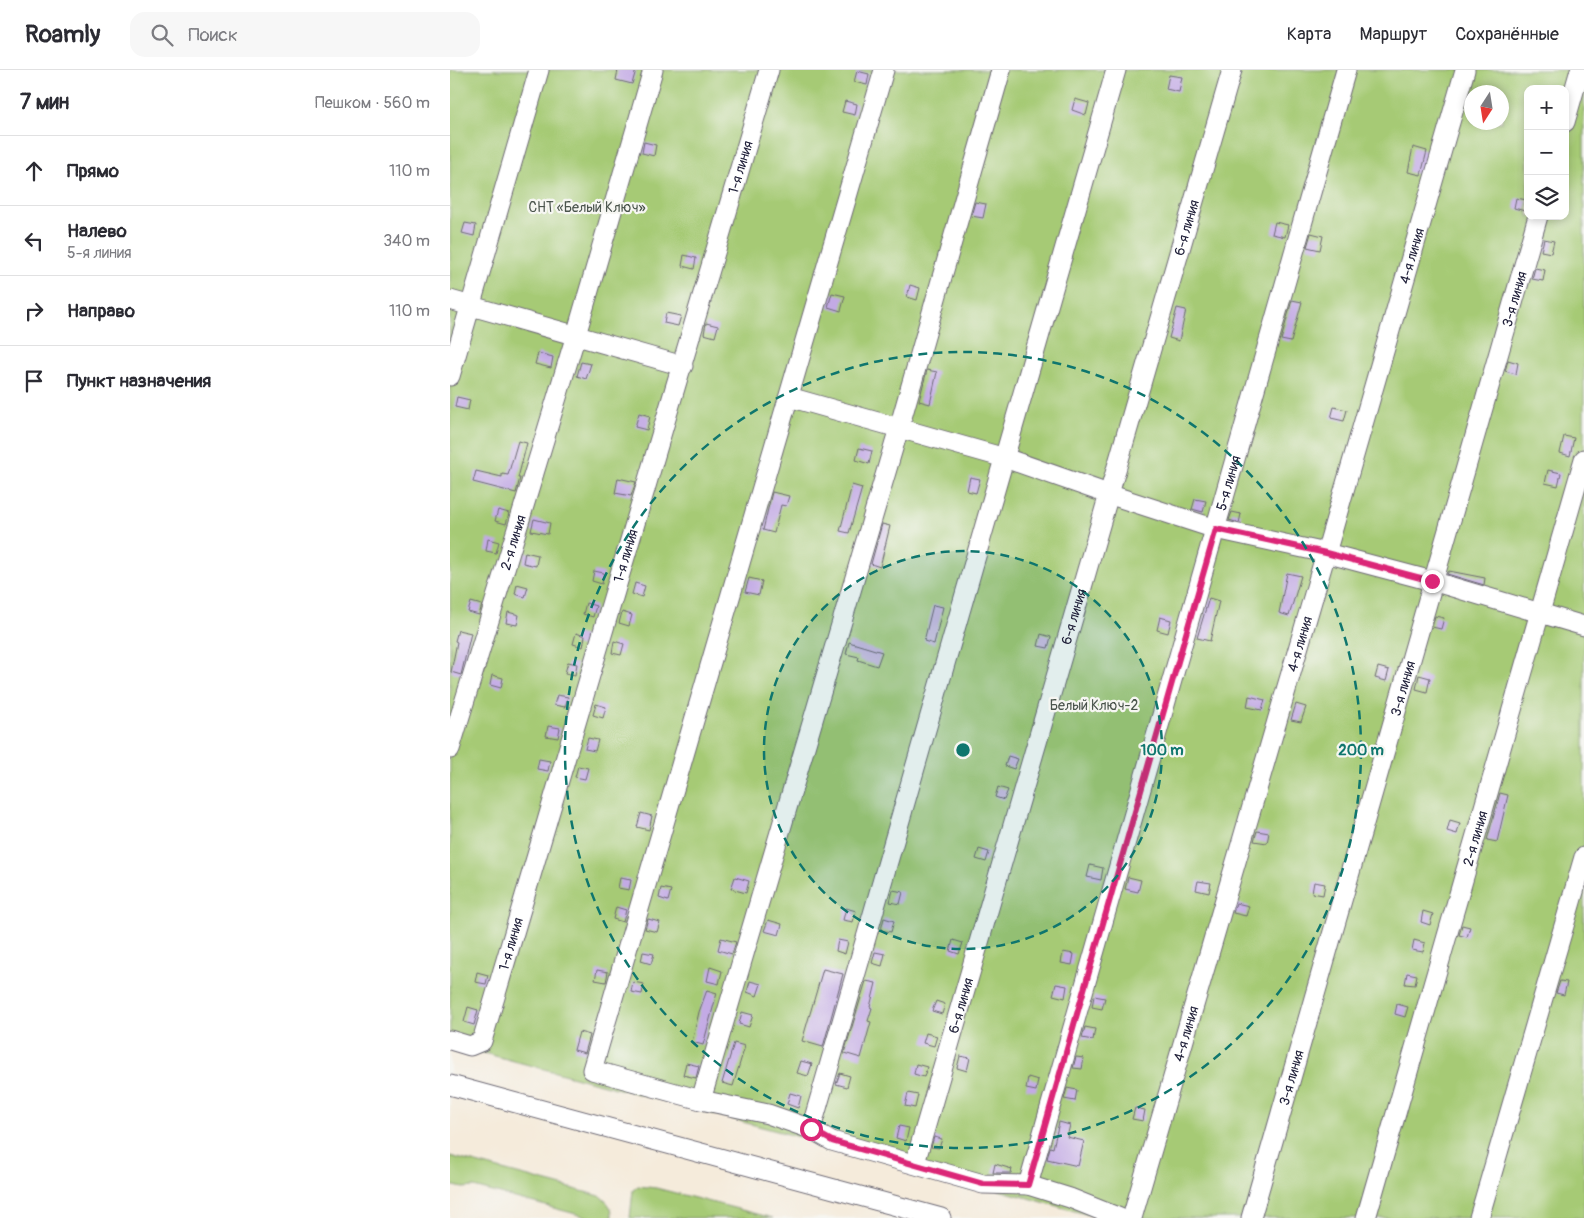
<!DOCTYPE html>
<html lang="ru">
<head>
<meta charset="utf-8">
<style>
  body { margin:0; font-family:Pangolin,sans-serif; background:#f7f7f7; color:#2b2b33 }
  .controls { position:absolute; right:15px; top:15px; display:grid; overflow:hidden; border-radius:10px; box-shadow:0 2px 8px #0003 }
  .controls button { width:45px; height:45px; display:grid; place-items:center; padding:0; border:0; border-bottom:1px solid #e1e1e2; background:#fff; color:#2b2b33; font:25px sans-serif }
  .compass { position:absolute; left:1014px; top:15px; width:45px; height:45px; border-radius:50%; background:#fff; box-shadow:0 2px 8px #0003; rotate:192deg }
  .stop { position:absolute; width:15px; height:15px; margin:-11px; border:4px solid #db2777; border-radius:50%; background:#fff }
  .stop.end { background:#db2777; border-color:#fff; box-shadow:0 1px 5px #0008 }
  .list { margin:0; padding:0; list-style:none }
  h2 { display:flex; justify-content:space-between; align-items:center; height:65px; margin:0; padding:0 20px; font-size:21px }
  h2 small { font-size:16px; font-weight:400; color:#7c7c81 }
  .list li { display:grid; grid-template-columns:32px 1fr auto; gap:15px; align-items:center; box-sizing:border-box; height:70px; padding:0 20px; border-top:1px solid #e1e1e2 }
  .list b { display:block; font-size:19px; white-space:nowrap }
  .list p { margin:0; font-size:16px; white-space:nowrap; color:#7c7c81 }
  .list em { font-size:16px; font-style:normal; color:#7c7c81 }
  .icon { flex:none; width:28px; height:28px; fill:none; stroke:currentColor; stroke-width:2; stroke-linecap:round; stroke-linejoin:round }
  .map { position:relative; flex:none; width:1134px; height:1148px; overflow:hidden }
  header { display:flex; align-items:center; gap:30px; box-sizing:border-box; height:70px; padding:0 25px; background:#fff; border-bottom:1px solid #e1e1e2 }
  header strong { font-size:24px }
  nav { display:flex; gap:28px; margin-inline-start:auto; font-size:18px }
  .search { width:350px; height:45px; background:#f7f7f7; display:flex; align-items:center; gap:12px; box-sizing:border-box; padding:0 18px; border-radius:15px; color:#7c7c81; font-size:19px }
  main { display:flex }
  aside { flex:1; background:#fff }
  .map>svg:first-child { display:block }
  .green { fill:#a6ca74; stroke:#647658; fill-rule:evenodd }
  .building { fill:#c3aae5 }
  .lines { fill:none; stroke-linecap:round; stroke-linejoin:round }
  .minor-casing { stroke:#6c6873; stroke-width:21 }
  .minor { stroke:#fff; stroke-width:19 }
  .route { stroke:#db2777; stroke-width:6 }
  .ring { fill:none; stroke:#0f766e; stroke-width:2.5; stroke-dasharray:9 6 }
  .labels { text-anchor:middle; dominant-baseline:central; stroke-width:4.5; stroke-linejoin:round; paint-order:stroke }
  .street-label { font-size:14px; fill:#22223b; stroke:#f6f6f2 }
  .park-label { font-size:14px; fill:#4a544c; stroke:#f6f6f2 }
  .centre { fill:#0f766e; stroke:#f6f6f2; stroke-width:2.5 }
  .ring-label { font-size:15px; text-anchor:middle; font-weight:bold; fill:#0f766e; stroke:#f6f6f2; stroke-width:4.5; stroke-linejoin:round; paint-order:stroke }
</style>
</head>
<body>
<header>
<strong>Roamly</strong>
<div class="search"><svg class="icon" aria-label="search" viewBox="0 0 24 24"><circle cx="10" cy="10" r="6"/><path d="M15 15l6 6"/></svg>Поиск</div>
<nav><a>Карта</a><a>Маршрут</a><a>Сохранённые</a></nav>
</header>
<main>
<aside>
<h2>7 мин<small>Пешком · 560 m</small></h2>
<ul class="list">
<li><svg class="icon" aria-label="ahead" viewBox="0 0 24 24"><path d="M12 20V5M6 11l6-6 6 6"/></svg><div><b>Прямо</b></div><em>110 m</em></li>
<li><svg class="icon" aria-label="left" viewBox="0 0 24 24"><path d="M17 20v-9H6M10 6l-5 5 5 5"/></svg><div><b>Налево</b><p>5-я линия</p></div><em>340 m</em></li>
<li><svg class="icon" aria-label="right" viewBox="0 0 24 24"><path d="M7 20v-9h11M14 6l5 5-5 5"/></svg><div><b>Направо</b></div><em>110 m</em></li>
<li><svg class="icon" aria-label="arrive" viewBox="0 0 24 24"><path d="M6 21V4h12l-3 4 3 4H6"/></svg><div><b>Пункт назначения</b></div></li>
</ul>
</aside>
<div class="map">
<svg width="1134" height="1148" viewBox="0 0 1134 1148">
  <rect width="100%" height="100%" fill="#f6f6f2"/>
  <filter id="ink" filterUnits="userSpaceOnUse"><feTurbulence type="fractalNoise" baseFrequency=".02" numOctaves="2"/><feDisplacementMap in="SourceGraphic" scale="10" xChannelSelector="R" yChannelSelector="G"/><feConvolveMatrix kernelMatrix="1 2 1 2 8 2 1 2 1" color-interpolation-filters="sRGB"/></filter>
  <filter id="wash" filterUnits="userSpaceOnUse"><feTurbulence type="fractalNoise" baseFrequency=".0096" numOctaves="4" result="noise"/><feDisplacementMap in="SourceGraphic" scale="20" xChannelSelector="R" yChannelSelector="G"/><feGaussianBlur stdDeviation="1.12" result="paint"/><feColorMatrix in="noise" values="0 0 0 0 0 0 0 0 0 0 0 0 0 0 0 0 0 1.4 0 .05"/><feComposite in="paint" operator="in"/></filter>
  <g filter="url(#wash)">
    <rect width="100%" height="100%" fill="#f5ebdb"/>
    <path class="green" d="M 0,0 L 1134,0 L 1134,1148 L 650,1148 L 571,1126 L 0,974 ZM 1078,19 L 1115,19 L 1115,146 L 1078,146 ZM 1022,22 L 1052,22 L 1052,52 L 1022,52 Z
      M 0,1086 L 150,1126 C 157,1132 163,1137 162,1148 L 141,1148 L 24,1117 L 13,1118 L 0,1115 Z
      M 188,1116 L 206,1118 L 323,1148 L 180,1148 L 183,1120 Z"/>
    <g id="blocks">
      <path class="building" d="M 168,0 L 186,0 L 182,14 L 166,10 Z
        M 407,1 L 419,4 L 417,15 L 404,12 Z
        M 719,5 L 732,7 L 729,22 L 716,19 Z
        M 625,29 L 639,33 L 636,45 L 622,40 Z
        M 395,31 L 407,34 L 405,45 L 392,42 Z
        M 194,72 L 206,75 L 204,86 L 192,83 Z
        M 963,77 L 977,81 L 971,105 L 958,102 Z
        M 1066,128 L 1077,130 L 1075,141 L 1064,138 Z
        M 525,132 L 536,134 L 533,148 L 521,146 Z
        M 825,152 L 838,155 L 835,167 L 822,164 Z
        M 15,153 L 26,155 L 24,166 L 12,163 Z
        M 861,163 L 873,166 L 870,180 L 857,177 Z
        M 1094,169 L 1104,171 L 1101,183 L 1091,181 Z
        M 234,185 L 246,188 L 244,199 L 232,196 Z
        M 1085,198 L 1095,200 L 1093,211 L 1082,209 Z
        M 460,215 L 470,218 L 467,230 L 457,227 Z
        M 382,223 L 395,226 L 391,241 L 378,237 Z
        M 842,230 L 852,232 L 841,272 L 831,270 Z
        M 727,238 L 736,240 L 729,271 L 719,268 Z
        M 216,243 L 231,246 L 228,256 L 214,253 Z
        M 256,253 L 268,256 L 265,267 L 254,264 Z
        M 88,283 L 103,287 L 101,298 L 85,294 Z
        M 1058,290 L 1068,293 L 1066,304 L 1055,301 Z
        M 131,292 L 141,294 L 136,309 L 127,306 Z
        M 477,300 L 487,302 L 480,334 L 469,331 Z
        M 7,327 L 20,330 L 18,340 L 5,337 Z
        M 884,337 L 897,340 L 894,351 L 881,348 Z
        M 189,343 L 200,346 L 197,360 L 185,357 Z
        M 1114,366 L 1124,368 L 1120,386 L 1110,383 Z
        M 68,371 L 77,373 L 68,408 L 70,408 L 66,423 L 23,412 L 26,401 L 52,407 L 52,404 L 58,405 Z
        M 409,378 L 422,381 L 419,394 L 406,390 Z
        M 1098,400 L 1111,403 L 1108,416 L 1095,413 Z
        M 520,407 L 530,409 L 526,423 L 517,421 Z
        M 168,408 L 186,412 L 181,426 L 165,423 Z
        M 402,415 L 412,418 L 399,463 L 390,461 Z
        M 322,422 L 339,426 L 336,436 L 331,435 L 324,463 L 313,460 Z
        M 745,429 L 756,431 L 753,442 L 742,439 Z
        M 48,440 L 59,443 L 56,454 L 45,451 Z
        M 782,442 L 791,444 L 789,453 L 779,450 Z
        M 84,449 L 100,453 L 98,464 L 81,461 Z
        M 432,454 L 440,456 L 430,497 L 421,494 Z
        M 38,469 L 49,472 L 46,483 L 36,481 Z
        M 75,482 L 88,485 L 86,496 L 73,493 Z
        M 144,501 L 154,503 L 152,514 L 142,511 Z
        M 999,501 L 1035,508 L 1034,515 L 997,504 Z
        M 837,503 L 851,506 L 839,546 L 829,543 Z
        M 299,508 L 312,511 L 309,525 L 295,522 Z
        M 185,513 L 195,516 L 192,527 L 182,524 Z
        M 67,514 L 78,517 L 75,527 L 65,524 Z
        M 759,528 L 769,531 L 760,571 L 747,568 Z
        M 21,532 L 32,535 L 29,545 L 18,542 Z
        M 136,533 L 146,536 L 143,547 L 133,544 Z
        M 483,535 L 493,537 L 484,574 L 474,571 Z
        M 58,542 L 69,545 L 67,555 L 56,553 Z
        M 172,542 L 182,545 L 179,556 L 169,553 Z
        M 985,546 L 994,548 L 991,559 L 982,557 Z
        M 710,547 L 721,550 L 718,563 L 707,560 Z
        M 8,560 L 21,563 L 11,605 L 1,602 L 7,572 L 5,571 Z
        M 126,563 L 135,566 L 133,577 L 123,574 Z
        M 591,564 L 601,567 L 598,578 L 588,576 Z
        M 164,571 L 174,574 L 171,585 L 162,583 Z
        M 399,572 L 432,582 L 427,596 L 408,590 L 409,587 L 396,584 Z
        M 118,592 L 127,594 L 125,605 L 115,603 Z
        M 928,597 L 939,600 L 936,611 L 925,608 Z
        M 42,605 L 53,608 L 51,618 L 40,615 Z
        M 969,605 L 980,608 L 977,622 L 966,619 Z
        M 107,625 L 118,627 L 115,637 L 104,635 Z
        M 799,626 L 815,630 L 812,640 L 797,637 Z
        M 146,634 L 156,637 L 153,648 L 143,645 Z
        M 846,634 L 856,637 L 851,652 L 841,650 Z
        M 98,656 L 110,658 L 108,668 L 96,666 Z
        M 138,668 L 148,670 L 145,681 L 135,679 Z
        M 558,686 L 568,689 L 564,699 L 555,696 Z
        M 89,689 L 100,691 L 98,701 L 87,699 Z
        M 128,696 L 138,698 L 135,709 L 125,707 Z
        M 548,717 L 558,720 L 554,730 L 545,727 Z
        M 1050,723 L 1058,725 L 1047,772 L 1037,770 Z
        M 191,743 L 202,746 L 199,760 L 187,757 Z
        M 1000,750 L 1010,753 L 1007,764 L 997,761 Z
        M 807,761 L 819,763 L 817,773 L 804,771 Z
        M 529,779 L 539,782 L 536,792 L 526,789 Z
        M 640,795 L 653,798 L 651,810 L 637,807 Z
        M 285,807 L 299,811 L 296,823 L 281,819 Z
        M 678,807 L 691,810 L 688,822 L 675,819 Z
        M 170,808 L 181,810 L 179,820 L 168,818 Z
        M 748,811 L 761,813 L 759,823 L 746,820 Z
        M 864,812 L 875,814 L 873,825 L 862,823 Z
        M 211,818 L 221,820 L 218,831 L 209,828 Z
        M 443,820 L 453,822 L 450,834 L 440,832 Z
        M 786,833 L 799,836 L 796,846 L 783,843 Z
        M 166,837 L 176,840 L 173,852 L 163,849 Z
        M 396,838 L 406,841 L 403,852 L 393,850 Z
        M 973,841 L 983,844 L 980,855 L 971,852 Z
        M 434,848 L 444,851 L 441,862 L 431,860 Z
        M 198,849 L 210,852 L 207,862 L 195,859 Z
        M 318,850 L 332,854 L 329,865 L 314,861 Z
        M 1012,855 L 1020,857 L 1017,867 L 1009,865 Z
        M 271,868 L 286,872 L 282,884 L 268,880 Z
        M 388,870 L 398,872 L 395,884 L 386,881 Z
        M 503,870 L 513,873 L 509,884 L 500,881 Z
        M 964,870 L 975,873 L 973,882 L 962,880 Z
        M 193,882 L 204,884 L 201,894 L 191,891 Z
        M 425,882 L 435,884 L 432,896 L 422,893 Z
        M 613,882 L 624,884 L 622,895 L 611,893 Z
        M 260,897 L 272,901 L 269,914 L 257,911 Z
        M 373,899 L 393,904 L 373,977 L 352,971 Z
        M 147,900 L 158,902 L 156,912 L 145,910 Z
        M 27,902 L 38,905 L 36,914 L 25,912 Z
        M 957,903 L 967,905 L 965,915 L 955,914 Z
        M 300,911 L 311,914 L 307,926 L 297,922 Z
        M 416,911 L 426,913 L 420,937 L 422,938 L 418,951 L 421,952 L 411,988 L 394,983 Z
        M 1110,911 L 1117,912 L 1114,925 L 1106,923 Z
        M 183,912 L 194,914 L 192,924 L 181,922 Z
        M 606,914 L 617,916 L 615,928 L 603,925 Z
        M 257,920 L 267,923 L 253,975 L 242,972 L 249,942 Z
        M 644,926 L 655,928 L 652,939 L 642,937 Z
        M 486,931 L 495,934 L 492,944 L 482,941 Z
        M 947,934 L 958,937 L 955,947 L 945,944 Z
        M 18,937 L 28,940 L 24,955 L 14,952 Z
        M 292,942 L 303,945 L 299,957 L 289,954 Z
        M 635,957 L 645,959 L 643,970 L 632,968 Z
        M 129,962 L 140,965 L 135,983 L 124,980 Z
        M 476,963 L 487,966 L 484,976 L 473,973 Z
        M 284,973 L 295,976 L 283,1016 L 272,1013 Z
        M 510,986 L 520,988 L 517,1001 L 507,998 Z
        M 626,987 L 634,988 L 632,999 L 623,998 Z
        M 351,991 L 362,994 L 358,1006 L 347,1003 Z
        M 236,993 L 249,996 L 246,1008 L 233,1005 Z
        M 466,994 L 477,997 L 474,1007 L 464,1004 Z
        M 390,1003 L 400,1006 L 397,1017 L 386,1014 Z
        M 578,1007 L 588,1010 L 586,1021 L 576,1019 Z
        M 617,1018 L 627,1020 L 625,1031 L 614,1029 Z
        M 340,1023 L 351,1026 L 348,1038 L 337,1034 Z
        M 458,1023 L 468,1025 L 465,1038 L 455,1036 Z
        M 685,1038 L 695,1040 L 693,1051 L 682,1049 Z
        M 609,1052 L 620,1055 L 617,1067 L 634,1071 L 628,1096 L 597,1089 L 600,1077 L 603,1078 Z
        M 449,1056 L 459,1058 L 456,1071 L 446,1068 Z
        M 484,1067 L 492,1069 L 489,1078 L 481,1077 Z
        M 545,1094 L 562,1099 L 561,1103 L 543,1103 Z"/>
    </g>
  </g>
  <g filter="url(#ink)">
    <use href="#blocks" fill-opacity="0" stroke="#6c6873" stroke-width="1"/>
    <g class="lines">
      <defs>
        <g id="minor">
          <path d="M 434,0 L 142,1000 L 251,1030 L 318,1044 L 361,1059 L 382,1071 L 533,1114 L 578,1115 L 620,1128 L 670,1148"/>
          <path d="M 1115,52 L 1130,0"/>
          <path d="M 0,230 L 233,296"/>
          <path d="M 0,306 L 89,0"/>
          <path d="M 339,327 L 555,388 L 658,424 L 766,459 L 876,483 L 982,511 L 1134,556"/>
          <path id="s1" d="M 0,679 L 126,265 L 203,0"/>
          <path id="s2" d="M 0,970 L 20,976 L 32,971 L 319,0"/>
          <path d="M 0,1015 L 491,1148"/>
          <path d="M 251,1030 L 449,358 L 551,0"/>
          <path d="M 361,1059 L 666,0"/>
          <path id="s3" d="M 465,1093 L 782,0"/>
          <path id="s4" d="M 578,1115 L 896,0"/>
          <path id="s5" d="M 682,1148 L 876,483 L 1015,0"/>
          <path id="s6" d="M 801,1148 L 1088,146"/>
          <path id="s7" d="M 916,1148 L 1134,389"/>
          <path d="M 1029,1148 L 1134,787"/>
        </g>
      </defs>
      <use href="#minor" class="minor-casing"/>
      <use href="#minor" class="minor"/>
    </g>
  </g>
  <g class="lines" filter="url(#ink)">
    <path class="route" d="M 361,1059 L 382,1071 L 533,1114 L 578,1115 L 766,459 L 876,483 L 982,511"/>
  </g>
  <circle cx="513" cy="680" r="199" fill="#0f766e" fill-opacity=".12"/>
  <g class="ring">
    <circle cx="513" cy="680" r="199"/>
    <circle cx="513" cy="680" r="398"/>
  </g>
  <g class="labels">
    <g class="street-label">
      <text stroke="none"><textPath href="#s2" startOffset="945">1-я линия</textPath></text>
      <text stroke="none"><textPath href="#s3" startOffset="974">6-я линия</textPath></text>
      <text stroke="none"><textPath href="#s5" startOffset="1002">4-я линия</textPath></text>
      <text stroke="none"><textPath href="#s6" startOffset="956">3-я линия</textPath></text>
      <text stroke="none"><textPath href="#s4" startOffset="730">5-я линия</textPath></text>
      <text stroke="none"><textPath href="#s1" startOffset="216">2-я линия</textPath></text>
      <text stroke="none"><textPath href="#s2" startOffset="540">1-я линия</textPath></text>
      <text stroke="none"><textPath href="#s3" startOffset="569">6-я линия</textPath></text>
      <text stroke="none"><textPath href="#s5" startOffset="598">4-я линия</textPath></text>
      <text stroke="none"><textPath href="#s6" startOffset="551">3-я линия</textPath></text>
      <text stroke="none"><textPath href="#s7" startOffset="395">2-я линия</textPath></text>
      <text stroke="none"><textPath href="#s2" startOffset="135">1-я линия</textPath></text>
      <text stroke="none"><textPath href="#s3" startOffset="164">6-я линия</textPath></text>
      <text stroke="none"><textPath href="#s5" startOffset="192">4-я линия</textPath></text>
      <text stroke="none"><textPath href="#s6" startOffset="146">3-я линия</textPath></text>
    </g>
    <g class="park-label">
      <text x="137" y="137">СНТ «Белый Ключ»</text>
      <text x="644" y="635">Белый Ключ-2</text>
    </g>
  </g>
  <circle cx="513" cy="680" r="8" class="centre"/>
  <g class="ring-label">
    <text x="712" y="685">100 m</text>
    <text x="911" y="685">200 m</text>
  </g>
</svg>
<div class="controls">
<button>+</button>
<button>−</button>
<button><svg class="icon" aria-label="layers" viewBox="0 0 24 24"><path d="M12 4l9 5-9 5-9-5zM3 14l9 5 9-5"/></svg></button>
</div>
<svg class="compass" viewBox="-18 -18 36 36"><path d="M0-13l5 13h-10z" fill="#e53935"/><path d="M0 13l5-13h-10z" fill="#7c7c81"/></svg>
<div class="stop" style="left:361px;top:1059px"></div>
<div class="stop end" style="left:982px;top:511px"></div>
</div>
</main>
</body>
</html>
